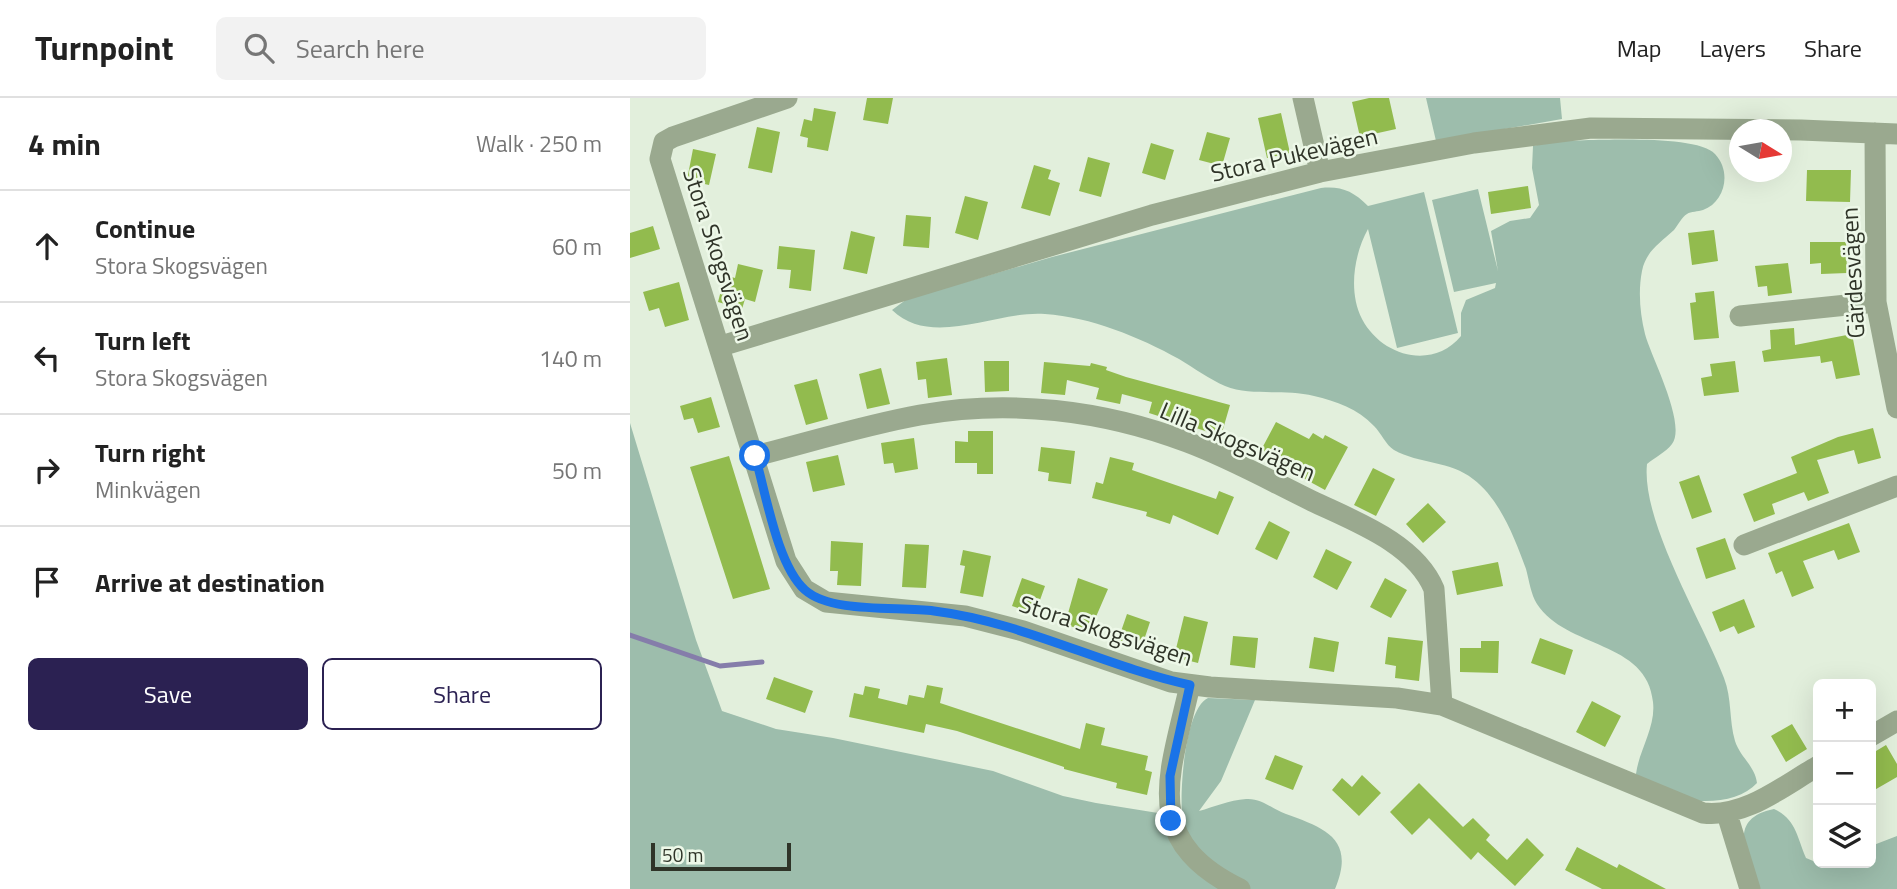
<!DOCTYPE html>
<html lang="en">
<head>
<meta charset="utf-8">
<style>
  body { margin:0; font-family:"Titillium Web",sans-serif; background:#f2f2f2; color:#222 }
  .controls { position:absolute; right:21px; bottom:21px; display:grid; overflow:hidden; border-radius:10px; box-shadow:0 7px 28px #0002 }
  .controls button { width:63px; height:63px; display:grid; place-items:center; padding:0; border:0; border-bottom:2px solid #e0e0e0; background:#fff; color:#222; font:35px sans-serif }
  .compass { position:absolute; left:1099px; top:21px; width:63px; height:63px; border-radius:50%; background:#fff; box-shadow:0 7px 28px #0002; rotate:101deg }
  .scale { position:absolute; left:21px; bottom:18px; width:140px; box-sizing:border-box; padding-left:7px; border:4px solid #2f3428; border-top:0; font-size:19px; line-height:24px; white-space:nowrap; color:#2f3428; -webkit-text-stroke:5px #edf8e8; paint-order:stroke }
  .stop { position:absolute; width:21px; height:21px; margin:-16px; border:5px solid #1a73e8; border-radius:50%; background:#fff }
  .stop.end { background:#1a73e8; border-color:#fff; box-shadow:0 2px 7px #0008 }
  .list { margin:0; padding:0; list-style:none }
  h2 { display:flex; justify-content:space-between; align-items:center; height:91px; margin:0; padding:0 28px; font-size:30px }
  h2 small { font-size:23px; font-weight:400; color:#767676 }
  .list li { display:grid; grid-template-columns:46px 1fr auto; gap:21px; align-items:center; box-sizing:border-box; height:112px; padding:0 28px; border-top:2px solid #e0e0e0 }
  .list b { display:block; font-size:26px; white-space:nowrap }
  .list p { margin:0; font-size:23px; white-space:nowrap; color:#767676 }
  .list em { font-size:23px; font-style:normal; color:#767676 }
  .actions { display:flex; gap:14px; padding:21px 28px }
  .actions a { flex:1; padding:16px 0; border:2px solid #2b2152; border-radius:10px; text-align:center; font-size:24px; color:#2b2152 }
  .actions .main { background:#2b2152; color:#fff }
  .icon { flex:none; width:38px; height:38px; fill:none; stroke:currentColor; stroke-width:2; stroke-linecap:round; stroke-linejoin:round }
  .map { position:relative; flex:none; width:1267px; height:791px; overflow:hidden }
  header { display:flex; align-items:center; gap:42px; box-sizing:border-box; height:98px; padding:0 35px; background:#fff; border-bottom:2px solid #e0e0e0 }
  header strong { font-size:33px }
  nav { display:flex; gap:38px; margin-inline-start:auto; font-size:24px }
  .search { width:490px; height:63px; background:#f2f2f2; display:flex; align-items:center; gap:18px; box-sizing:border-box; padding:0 24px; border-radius:10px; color:#767676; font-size:26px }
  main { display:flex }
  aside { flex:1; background:#fff }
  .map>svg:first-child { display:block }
  .green { fill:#9dbdac }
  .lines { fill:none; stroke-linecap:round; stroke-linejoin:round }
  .stream { stroke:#857daa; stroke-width:5 }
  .building { fill:#92bb4e }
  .street { stroke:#9aa98f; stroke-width:21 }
  .route { stroke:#1a73e8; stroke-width:9 }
  .labels { text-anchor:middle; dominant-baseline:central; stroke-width:5; stroke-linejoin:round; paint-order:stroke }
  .street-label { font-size:24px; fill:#2f3428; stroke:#edf8e8 }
</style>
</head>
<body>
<header>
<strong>Turnpoint</strong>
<div class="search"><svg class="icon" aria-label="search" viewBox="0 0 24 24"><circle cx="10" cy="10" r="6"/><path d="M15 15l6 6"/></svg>Search here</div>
<nav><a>Map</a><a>Layers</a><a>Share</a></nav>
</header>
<main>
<aside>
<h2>4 min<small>Walk · 250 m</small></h2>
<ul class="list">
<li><svg class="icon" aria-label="ahead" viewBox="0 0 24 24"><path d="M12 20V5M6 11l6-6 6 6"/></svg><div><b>Continue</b><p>Stora Skogsvägen</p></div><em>60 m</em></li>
<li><svg class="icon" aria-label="left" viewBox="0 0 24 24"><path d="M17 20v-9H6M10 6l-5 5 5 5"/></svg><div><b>Turn left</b><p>Stora Skogsvägen</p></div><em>140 m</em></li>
<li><svg class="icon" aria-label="right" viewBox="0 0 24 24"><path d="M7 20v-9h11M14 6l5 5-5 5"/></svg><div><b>Turn right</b><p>Minkvägen</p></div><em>50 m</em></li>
<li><svg class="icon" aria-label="arrive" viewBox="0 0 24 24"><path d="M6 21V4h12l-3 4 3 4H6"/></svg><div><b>Arrive at destination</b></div></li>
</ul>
<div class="actions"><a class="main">Save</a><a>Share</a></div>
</aside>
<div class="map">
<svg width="1267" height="791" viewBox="0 0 1267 791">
  <rect width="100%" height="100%" fill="#e2efdc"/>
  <path class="green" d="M 796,0 L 930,0 L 932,21 L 806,43 Z
    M 924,43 C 956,43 1066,35 1085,56 C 1102,74 1095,104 1073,112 C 1068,114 1061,113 1057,116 C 1052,119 1048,127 1044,132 C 1030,145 1016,153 1012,173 C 1008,193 1010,216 1015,236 C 1021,259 1057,326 1042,346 C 1036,354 1024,360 1017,366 C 1011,424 1073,524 1094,580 C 1102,600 1099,623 1105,643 C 1110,659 1125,668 1127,685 C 1101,714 1028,706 1006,676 C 1009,652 1026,629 1023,604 C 1017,542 936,551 907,506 C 901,497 899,482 896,471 C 885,441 870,401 843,381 C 821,363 789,366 764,352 C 756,347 751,335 744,328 C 728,311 706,303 684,298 C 655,290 622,299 595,288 C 579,281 564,270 549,261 C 509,239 461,219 415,216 C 367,212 302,251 262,212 L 277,201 L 422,159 L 691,90 C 711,88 723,93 738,108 L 794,94 L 828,235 L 767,250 L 738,131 C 724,156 718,194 732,221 C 752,259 803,272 831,238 L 831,215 L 836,202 L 865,190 L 866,185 L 824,194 L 802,102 L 848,91 L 868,173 L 861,133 L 880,123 L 900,120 L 909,107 L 902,70 L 903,48 Z
    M 0,325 L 66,542 L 92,613 L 146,631 L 203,640 L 363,673 L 433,698 L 466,705 L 528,715 L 552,714 C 550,690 555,611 578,600 L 625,602 L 591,683 L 569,713 C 584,709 599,702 616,701 C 632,700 642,711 656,716 C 695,730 726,741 705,791 L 0,791 Z
    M 1144,711 C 1166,721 1167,739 1176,760 L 1188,765 L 1241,765 L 1241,748 L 1267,738 L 1267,791 L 1128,791 C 1118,758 1095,721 1144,711 Z"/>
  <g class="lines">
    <path class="stream" d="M 0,537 L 90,568 L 132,564"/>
  </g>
  <path class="building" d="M 237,0 L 263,0 L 258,26 L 233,22 Z
    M 739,0 L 759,0 L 766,31 L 730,39 L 722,4 Z
    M 184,10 L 206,14 L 198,53 L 177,49 L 178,40 L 170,38 L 174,21 L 182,23 Z
    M 651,15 L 660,55 L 637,60 L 628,20 Z
    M 127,29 L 150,34 L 142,75 L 118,70 Z
    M 577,34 L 600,40 L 592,68 L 569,62 Z
    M 521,45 L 544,52 L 535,82 L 512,75 Z
    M 63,51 L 86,56 L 79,87 L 57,82 Z
    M 458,59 L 480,65 L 471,99 L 449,93 Z
    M 404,67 L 421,72 L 418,81 L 430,85 L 420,118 L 391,110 Z
    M 1177,72 L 1221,72 L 1220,104 L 1176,103 Z
    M 898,88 L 901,110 L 861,116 L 858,94 Z
    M 335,98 L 358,104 L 348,142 L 325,135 Z
    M 276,117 L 301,119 L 299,150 L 273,148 Z
    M 23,128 L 30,151 L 0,160 L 0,135 Z
    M 1084,132 L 1088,163 L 1062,167 L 1058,135 Z
    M 221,133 L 245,139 L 237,176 L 213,171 Z
    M 1180,144 L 1216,144 L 1217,175 L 1191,176 L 1191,165 L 1180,166 Z
    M 149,148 L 185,152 L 181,193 L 159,190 L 161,172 L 147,171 Z
    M 1158,165 L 1162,195 L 1138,198 L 1137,188 L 1128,189 L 1125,168 Z
    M 108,166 L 133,172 L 125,204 L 115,201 L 112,211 L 88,204 L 95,177 L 105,180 Z
    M 49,184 L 59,222 L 35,229 L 29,210 L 19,213 L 13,194 Z
    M 1084,193 L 1089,240 L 1064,242 L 1060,205 L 1066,204 L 1065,195 Z
    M 1164,230 L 1165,247 L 1222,236 L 1230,277 L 1206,281 L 1202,263 L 1191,265 L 1190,258 L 1134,264 L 1132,253 L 1141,251 L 1140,232 Z
    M 317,260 L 322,297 L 298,300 L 296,281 L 288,282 L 286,264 Z
    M 354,263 L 379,263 L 379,293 L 355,294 Z
    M 1105,263 L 1109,294 L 1074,298 L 1071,280 L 1082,278 L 1080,266 Z
    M 414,264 L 460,268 L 461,265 L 477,269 L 476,272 L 496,279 L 600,307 L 591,338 L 519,315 L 522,304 L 492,296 L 490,306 L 466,301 L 469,290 L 437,282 L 435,297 L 411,295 Z
    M 251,270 L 260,306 L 237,311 L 229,276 Z
    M 187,281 L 198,321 L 176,327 L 164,287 Z
    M 81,299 L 90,329 L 68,335 L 63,320 L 54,322 L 50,308 Z
    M 646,324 L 679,341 L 683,335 L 693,341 L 695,337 L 718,349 L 695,392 L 629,356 Z
    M 1243,330 L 1251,360 L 1228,366 L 1224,352 L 1187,362 L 1199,395 L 1178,403 L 1174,394 L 1142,406 L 1145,416 L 1124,424 L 1113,396 L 1167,375 L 1161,359 L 1208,339 Z
    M 338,333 L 363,333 L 363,376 L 347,376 L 347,365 L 325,365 L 325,343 L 338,344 Z
    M 284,340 L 288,371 L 265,375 L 263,365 L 254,366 L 251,345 Z
    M 411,349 L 445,353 L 441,386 L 418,383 L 419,375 L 408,373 Z
    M 208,357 L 215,387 L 183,394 L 176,364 Z
    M 99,358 L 140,491 L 103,501 L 60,369 Z
    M 480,359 L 504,365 L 502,372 L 586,401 L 589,393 L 604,399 L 588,437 L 543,417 L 540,426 L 516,418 L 517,414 L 462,400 L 466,384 L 473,386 Z
    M 743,370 L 765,381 L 746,418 L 724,407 Z
    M 1069,377 L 1082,414 L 1062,421 L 1049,384 Z
    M 798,405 L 816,424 L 793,445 L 776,426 Z
    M 639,423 L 660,434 L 647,462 L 625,451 Z
    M 1219,425 L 1230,454 L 1208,462 L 1204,452 L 1173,463 L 1184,490 L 1162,499 L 1152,473 L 1146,476 L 1138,455 Z
    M 1095,440 L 1106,471 L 1076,481 L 1066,450 Z
    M 201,443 L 233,445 L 231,488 L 207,487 L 208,473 L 200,473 Z
    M 275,446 L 299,447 L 296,490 L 272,489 Z
    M 696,451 L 722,464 L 707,492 L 683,479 Z
    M 333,452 L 361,458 L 353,499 L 330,495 L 335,468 L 330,467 Z
    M 868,464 L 873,488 L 827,497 L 822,473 Z
    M 392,480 L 415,488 L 405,516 L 382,508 Z
    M 448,480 L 478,491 L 459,535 L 435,526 Z
    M 755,480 L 777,492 L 761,520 L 740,509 Z
    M 1114,501 L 1125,529 L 1108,536 L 1104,528 L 1090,534 L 1082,514 Z
    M 497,516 L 520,524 L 511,551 L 488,542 Z
    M 554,518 L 578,524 L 568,565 L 544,559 Z
    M 603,538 L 628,540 L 625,570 L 600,567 Z
    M 684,539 L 709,544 L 704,574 L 679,570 Z
    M 758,539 L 793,543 L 789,583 L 765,580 L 766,568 L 755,566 Z
    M 910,540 L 943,552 L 935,577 L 901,565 Z
    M 851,543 L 869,543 L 868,575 L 830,574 L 830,550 L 851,550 Z
    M 144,579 L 183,593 L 175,615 L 136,601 Z
    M 297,587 L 313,590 L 310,605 L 450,651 L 456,625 L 475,630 L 471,647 L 518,658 L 515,672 L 522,674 L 517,697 L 486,690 L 487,685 L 434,671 L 434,669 L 327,633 L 296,626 L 294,635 L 219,619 L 224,595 L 233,597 L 235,588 L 250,591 L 248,600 L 277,607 L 279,597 L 294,600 Z
    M 962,603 L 991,618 L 975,649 L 946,634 Z
    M 1162,626 L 1177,651 L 1156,664 L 1141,638 Z
    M 1256,647 L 1267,666 L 1267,679 L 1241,694 L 1241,656 Z
    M 645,657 L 673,668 L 663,692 L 635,681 Z
    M 732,677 L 751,695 L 729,718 L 702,692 L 712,680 L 722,689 Z
    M 789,685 L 833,729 L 843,720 L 860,737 L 856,742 L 877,762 L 897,740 L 914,757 L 885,788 L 848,754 L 841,762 L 799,720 L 782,737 L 760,714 Z
    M 947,749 L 987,770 L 989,766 L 1036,791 L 972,791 L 935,772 Z"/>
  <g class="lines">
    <path class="street" d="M 157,0 L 43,39 L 34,44 L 30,61 L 156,463 L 174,491 L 196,504 L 335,518 L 393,533 L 541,584 L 580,589 L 767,600 L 812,607 L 1073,715 C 1115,720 1153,688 1188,668
      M 673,0 L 690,74
      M 1245,35 L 1246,204 L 1267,310
      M 1110,218 L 1246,204
      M 91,248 L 522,117 L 690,74 L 844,45 L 961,30 L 1171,32 L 1267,36
      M 125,358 C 180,344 235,327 290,317 C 379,301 473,312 557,344 C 600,360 641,383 682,403 C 724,423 785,445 804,491 L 812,607
      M 1114,447 L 1267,388
      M 560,587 C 540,676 509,742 610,791
      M 1241,638 L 1267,623
      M 1097,716 L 1120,791"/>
  </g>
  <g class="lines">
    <path class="route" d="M 125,358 C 136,395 147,467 175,492 C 202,516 269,508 304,513 C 393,524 473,568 560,587 L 540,678 L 541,723"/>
  </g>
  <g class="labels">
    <g class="street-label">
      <text transform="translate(664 56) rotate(-13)">Stora Pukevägen</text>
      <text transform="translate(89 156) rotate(72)">Stora Skogsvägen</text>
      <text transform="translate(1222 175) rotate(-93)">Gärdesvägen</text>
      <text transform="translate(608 343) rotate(23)">Lilla Skogsvägen</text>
      <text transform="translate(476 532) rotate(18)">Stora Skogsvägen</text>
    </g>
  </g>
</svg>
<div class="controls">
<button>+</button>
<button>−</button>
<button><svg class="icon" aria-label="layers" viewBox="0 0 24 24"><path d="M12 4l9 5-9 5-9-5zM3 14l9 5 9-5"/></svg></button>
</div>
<svg class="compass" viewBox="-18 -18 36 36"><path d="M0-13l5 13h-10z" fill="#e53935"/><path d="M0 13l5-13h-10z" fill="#767676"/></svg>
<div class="scale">50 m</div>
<div class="stop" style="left:125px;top:358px"></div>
<div class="stop end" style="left:541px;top:723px"></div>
</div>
</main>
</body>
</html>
